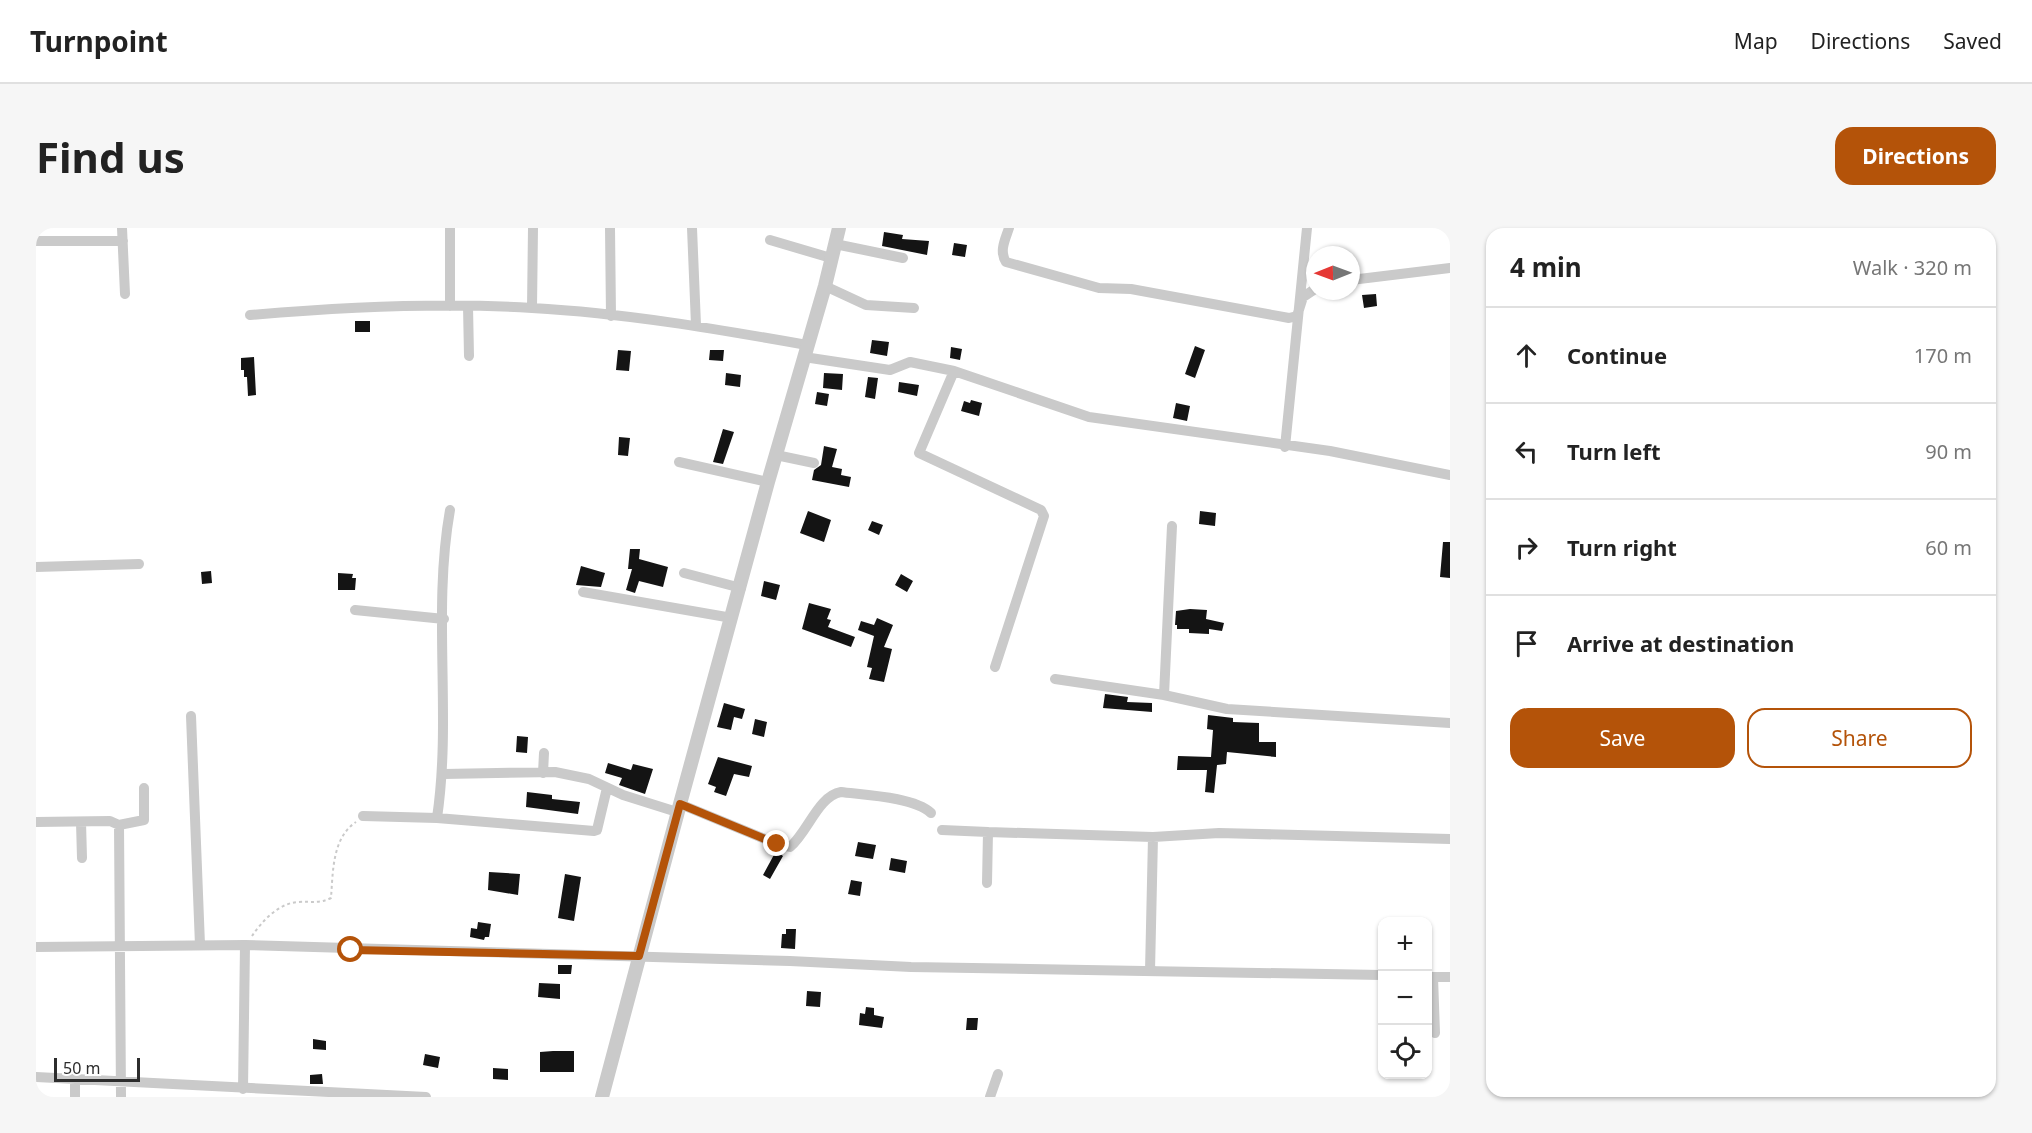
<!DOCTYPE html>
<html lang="en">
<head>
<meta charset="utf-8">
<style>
  body { margin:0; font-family:"Noto Sans",sans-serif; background:#f6f6f6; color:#222 }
  .controls { position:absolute; right:18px; bottom:18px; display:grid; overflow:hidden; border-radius:12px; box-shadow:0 2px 4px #0004 }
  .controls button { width:54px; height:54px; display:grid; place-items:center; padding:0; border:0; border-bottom:2px solid #e0e0e0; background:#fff; color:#222; font:30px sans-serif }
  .compass { position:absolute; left:1270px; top:18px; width:54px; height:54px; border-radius:50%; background:#fff; box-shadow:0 2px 4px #0004; rotate:269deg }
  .scale { position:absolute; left:18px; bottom:15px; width:86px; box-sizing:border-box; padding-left:6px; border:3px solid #2d2d2d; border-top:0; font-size:16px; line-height:21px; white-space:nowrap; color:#2d2d2d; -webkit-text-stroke:4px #fff; paint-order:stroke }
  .stop { position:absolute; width:18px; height:18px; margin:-14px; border:4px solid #b45309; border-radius:50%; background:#fff }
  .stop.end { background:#b45309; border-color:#fff; box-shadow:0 2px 6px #0008 }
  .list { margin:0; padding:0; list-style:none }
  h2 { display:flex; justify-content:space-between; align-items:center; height:78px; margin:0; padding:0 24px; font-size:26px }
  h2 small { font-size:20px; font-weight:400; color:#767676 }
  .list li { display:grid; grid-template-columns:39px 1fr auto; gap:18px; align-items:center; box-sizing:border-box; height:96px; padding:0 24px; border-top:2px solid #e0e0e0 }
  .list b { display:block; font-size:22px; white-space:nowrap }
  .list em { font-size:20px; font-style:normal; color:#767676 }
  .actions { display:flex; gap:12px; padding:18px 24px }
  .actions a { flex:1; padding:14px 0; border:2px solid #b45309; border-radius:18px; text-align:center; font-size:21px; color:#b45309 }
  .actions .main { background:#b45309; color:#fff }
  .icon { flex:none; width:33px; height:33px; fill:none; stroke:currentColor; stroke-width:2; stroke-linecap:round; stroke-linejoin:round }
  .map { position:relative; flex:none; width:1414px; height:869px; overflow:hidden; border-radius:18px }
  header { display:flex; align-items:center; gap:36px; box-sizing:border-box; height:84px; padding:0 30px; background:#fff; border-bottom:2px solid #e0e0e0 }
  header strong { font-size:28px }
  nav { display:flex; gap:33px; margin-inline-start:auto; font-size:21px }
  .intro { display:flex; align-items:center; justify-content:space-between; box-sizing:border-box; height:144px; padding:0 36px }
  h1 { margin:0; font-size:42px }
  .button { padding:15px 27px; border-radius:18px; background:#b45309; color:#fff; font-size:21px; font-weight:700 }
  main { display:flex; gap:36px; padding:0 36px }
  aside { flex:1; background:#fff; border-radius:18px; box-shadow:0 2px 4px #0004 }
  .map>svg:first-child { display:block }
  .building { fill:#141414 }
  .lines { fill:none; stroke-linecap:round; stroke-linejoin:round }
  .path { stroke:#cacaca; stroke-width:2; stroke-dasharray:3 3; stroke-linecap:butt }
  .minor { stroke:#cacaca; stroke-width:10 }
  .tertiary { stroke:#cacaca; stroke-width:14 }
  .route { stroke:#b45309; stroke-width:8 }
</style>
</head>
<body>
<header>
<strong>Turnpoint</strong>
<nav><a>Map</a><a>Directions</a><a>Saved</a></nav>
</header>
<div class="intro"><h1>Find us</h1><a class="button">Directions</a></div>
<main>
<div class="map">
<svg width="1414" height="869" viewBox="0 0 1414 869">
  <rect width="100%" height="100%" fill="#fff"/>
  <path class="building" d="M 848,4 L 867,7 L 866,11 L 893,13 L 891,27 L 846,18 Z
    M 918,15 L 931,17 L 929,29 L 916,27 Z
    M 1340,66 L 1341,78 L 1328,80 L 1326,67 Z
    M 319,93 L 334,93 L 334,104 L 319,104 Z
    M 836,112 L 853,114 L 851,128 L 834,125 Z
    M 1159,118 L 1169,122 L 1159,150 L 1149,146 Z
    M 915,119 L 926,121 L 924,132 L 914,130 Z
    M 582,122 L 595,123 L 593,143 L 580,142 Z
    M 674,122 L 688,122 L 687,133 L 673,132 Z
    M 218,129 L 220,167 L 212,168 L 211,149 L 208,149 L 208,142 L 205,142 L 205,130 Z
    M 690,145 L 705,147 L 704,159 L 689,157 Z
    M 788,145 L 807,146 L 806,162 L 787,160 Z
    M 832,149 L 842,150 L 839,171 L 829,169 Z
    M 863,154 L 883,157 L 881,168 L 862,164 Z
    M 781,164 L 793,166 L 791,178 L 779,176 Z
    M 935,172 L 946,175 L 943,188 L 925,183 L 928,173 L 934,175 Z
    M 1140,175 L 1154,178 L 1151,193 L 1137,190 Z
    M 687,201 L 698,204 L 687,236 L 677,234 Z
    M 583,209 L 594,210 L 592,228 L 582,227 Z
    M 788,218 L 801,221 L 796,239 L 806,241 L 805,247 L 815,249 L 813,259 L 776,252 L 778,242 L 785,237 Z
    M 772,283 L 795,292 L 788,314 L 764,305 Z
    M 1164,283 L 1180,285 L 1179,298 L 1163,296 Z
    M 836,293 L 847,297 L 843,307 L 832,302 Z
    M 1407,314 L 1414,314 L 1414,350 L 1404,349 Z
    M 594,321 L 604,321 L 603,331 L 632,339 L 627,359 L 603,353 L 599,365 L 590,362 L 596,341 L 592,341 Z
    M 545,338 L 569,345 L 565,359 L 540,357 Z
    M 175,343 L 176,355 L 166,356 L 165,344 Z
    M 302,345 L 317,346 L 316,350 L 320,350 L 319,362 L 302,362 Z
    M 865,346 L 877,353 L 871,364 L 859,357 Z
    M 728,353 L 744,357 L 740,372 L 725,368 Z
    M 773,375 L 795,381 L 791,391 L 795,392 L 792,399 L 819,409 L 815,419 L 766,401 Z
    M 1154,381 L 1171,382 L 1170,391 L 1188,395 L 1186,403 L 1173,401 L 1173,406 L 1153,405 L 1153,401 L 1141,401 L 1141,397 L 1139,397 L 1140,383 Z
    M 841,390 L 857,397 L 848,419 L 856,421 L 848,454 L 833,451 L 836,440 L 831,439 L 838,408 L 822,402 L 825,393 L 838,397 Z
    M 1069,466 L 1092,469 L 1091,474 L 1116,475 L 1116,484 L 1067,480 Z
    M 688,475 L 709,481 L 706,491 L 698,489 L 695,502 L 681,499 Z
    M 1172,487 L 1197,490 L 1197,494 L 1223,495 L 1223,514 L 1240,514 L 1240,529 L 1191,524 L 1190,536 L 1181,537 L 1178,565 L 1169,564 L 1171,542 L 1141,542 L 1142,528 L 1175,529 L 1177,502 L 1171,501 Z
    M 719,491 L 731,494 L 728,509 L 716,506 Z
    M 481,508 L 492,509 L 491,525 L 480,524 Z
    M 682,529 L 716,538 L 713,549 L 698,546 L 690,568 L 678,564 L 680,559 L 672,556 Z
    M 572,535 L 595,542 L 597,536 L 617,541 L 609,566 L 583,557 L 586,550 L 569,545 Z
    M 491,564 L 516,567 L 516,571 L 544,574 L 542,586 L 490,579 Z
    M 822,614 L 840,617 L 837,631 L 819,628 Z
    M 740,623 L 747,628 L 734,651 L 727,647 Z
    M 855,630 L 871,633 L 869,645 L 853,642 Z
    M 453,644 L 484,646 L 482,667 L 452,662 Z
    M 529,646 L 545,649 L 538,693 L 522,690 Z
    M 815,652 L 826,654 L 824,668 L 812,666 Z
    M 442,694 L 455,696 L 453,709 L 449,709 L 448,712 L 434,709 L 435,700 L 441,701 Z
    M 750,701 L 760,701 L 759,721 L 745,720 L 746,706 L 750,706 Z
    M 522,737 L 536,737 L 535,746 L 522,746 Z
    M 503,755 L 524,756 L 524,771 L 502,769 Z
    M 771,763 L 785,764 L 784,779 L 770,778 Z
    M 830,779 L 838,780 L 838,787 L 848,789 L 846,800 L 823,797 L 824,785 L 829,786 Z
    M 931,790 L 942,790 L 941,802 L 930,802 Z
    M 277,811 L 290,813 L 290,822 L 277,821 Z
    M 517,823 L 538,823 L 538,844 L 504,844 L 504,824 Z
    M 389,826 L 404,829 L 402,840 L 387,837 Z
    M 457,840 L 472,841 L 472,852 L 457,851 Z
    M 286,846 L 287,856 L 274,856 L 274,847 Z"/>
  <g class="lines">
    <path class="path" d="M 216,708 C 226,693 243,675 262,674 C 275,673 283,676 295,670 C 297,644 296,610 320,594"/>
    <path class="minor" d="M 86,0 L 89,66
      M 574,0 L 575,88
      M 656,0 L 660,97
      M 973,0 C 969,12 963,23 970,34 L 1063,60 L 1095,61 L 1253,90 L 1261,88 L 1267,69 L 1279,61
      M 734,12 L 795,30
      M 0,13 L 87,13
      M 799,16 L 867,30
      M 1315,52 L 1414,40
      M 789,58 L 830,77 L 878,80
      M 414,78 L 414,0
      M 432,78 L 433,128
      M 496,80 L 497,0
      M 214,87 C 307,79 403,74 496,80 C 589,85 680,101 771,117
      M 768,129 L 854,142 L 874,134 L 918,143 L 1053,189 L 1294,223 L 1414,247
      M 918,143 L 883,225 L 1005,282 L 1008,288 L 959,439
      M 1249,219 L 1271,0
      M 740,227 L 778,235
      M 643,234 L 732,254
      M 0,339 L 103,336
      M 648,345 L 705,360
      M 547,364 L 696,390
      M 319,382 L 408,391
      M 1019,451 L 1128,467 L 1191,481 L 1414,495
      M 1128,467 L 1136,298
      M 155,488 L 164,717
      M 507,545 L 508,525
      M 408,546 L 519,544 L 553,551 L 587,567 L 641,584
      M 644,576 L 741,616 L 754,619 C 772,604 782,568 805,564 C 829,567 878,569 895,585
      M 327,588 L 401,590 L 558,603 L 561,602 L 571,560
      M 401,590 C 416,488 396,384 414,282
      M 0,594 L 74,593 L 83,597 L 85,869
      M 45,594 L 46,630
      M 83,597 L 108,592 L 108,560
      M 906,602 L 952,604 L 951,655
      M 952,604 L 1117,609 L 1183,605 L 1414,611
      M 0,719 L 209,717 L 754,733 L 875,739 L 1346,747
      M 1114,743 L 1117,609
      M 1392,749 L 1414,749
      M 1397,749 L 1399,805
      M 0,849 L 390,869
      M 39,852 L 39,869
      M 207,861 L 209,717
      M 954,869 L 962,846"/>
    <path class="tertiary" d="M 566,869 L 644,576 L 732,254 L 789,58 L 803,0"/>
  </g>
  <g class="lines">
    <path class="route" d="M 315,722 L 603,728 L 644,576 L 741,616"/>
  </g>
</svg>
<div class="controls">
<button>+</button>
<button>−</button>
<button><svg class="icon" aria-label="locate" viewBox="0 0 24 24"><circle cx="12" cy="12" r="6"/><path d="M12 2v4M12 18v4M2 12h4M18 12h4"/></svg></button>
</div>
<svg class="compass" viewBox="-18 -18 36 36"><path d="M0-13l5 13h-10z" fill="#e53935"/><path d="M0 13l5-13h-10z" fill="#767676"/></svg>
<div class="scale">50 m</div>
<div class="stop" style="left:315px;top:722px"></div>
<div class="stop end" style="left:741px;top:616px"></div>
</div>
<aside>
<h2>4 min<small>Walk · 320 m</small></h2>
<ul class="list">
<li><svg class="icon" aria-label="ahead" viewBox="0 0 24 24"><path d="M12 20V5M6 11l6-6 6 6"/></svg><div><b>Continue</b></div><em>170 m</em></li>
<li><svg class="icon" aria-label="left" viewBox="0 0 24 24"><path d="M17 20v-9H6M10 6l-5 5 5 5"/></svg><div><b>Turn left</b></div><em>90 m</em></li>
<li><svg class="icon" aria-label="right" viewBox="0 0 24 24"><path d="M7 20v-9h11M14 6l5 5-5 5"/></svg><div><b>Turn right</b></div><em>60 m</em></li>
<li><svg class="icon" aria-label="arrive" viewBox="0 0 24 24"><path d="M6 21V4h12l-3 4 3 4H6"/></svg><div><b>Arrive at destination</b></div></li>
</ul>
<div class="actions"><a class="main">Save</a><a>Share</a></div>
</aside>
</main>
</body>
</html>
